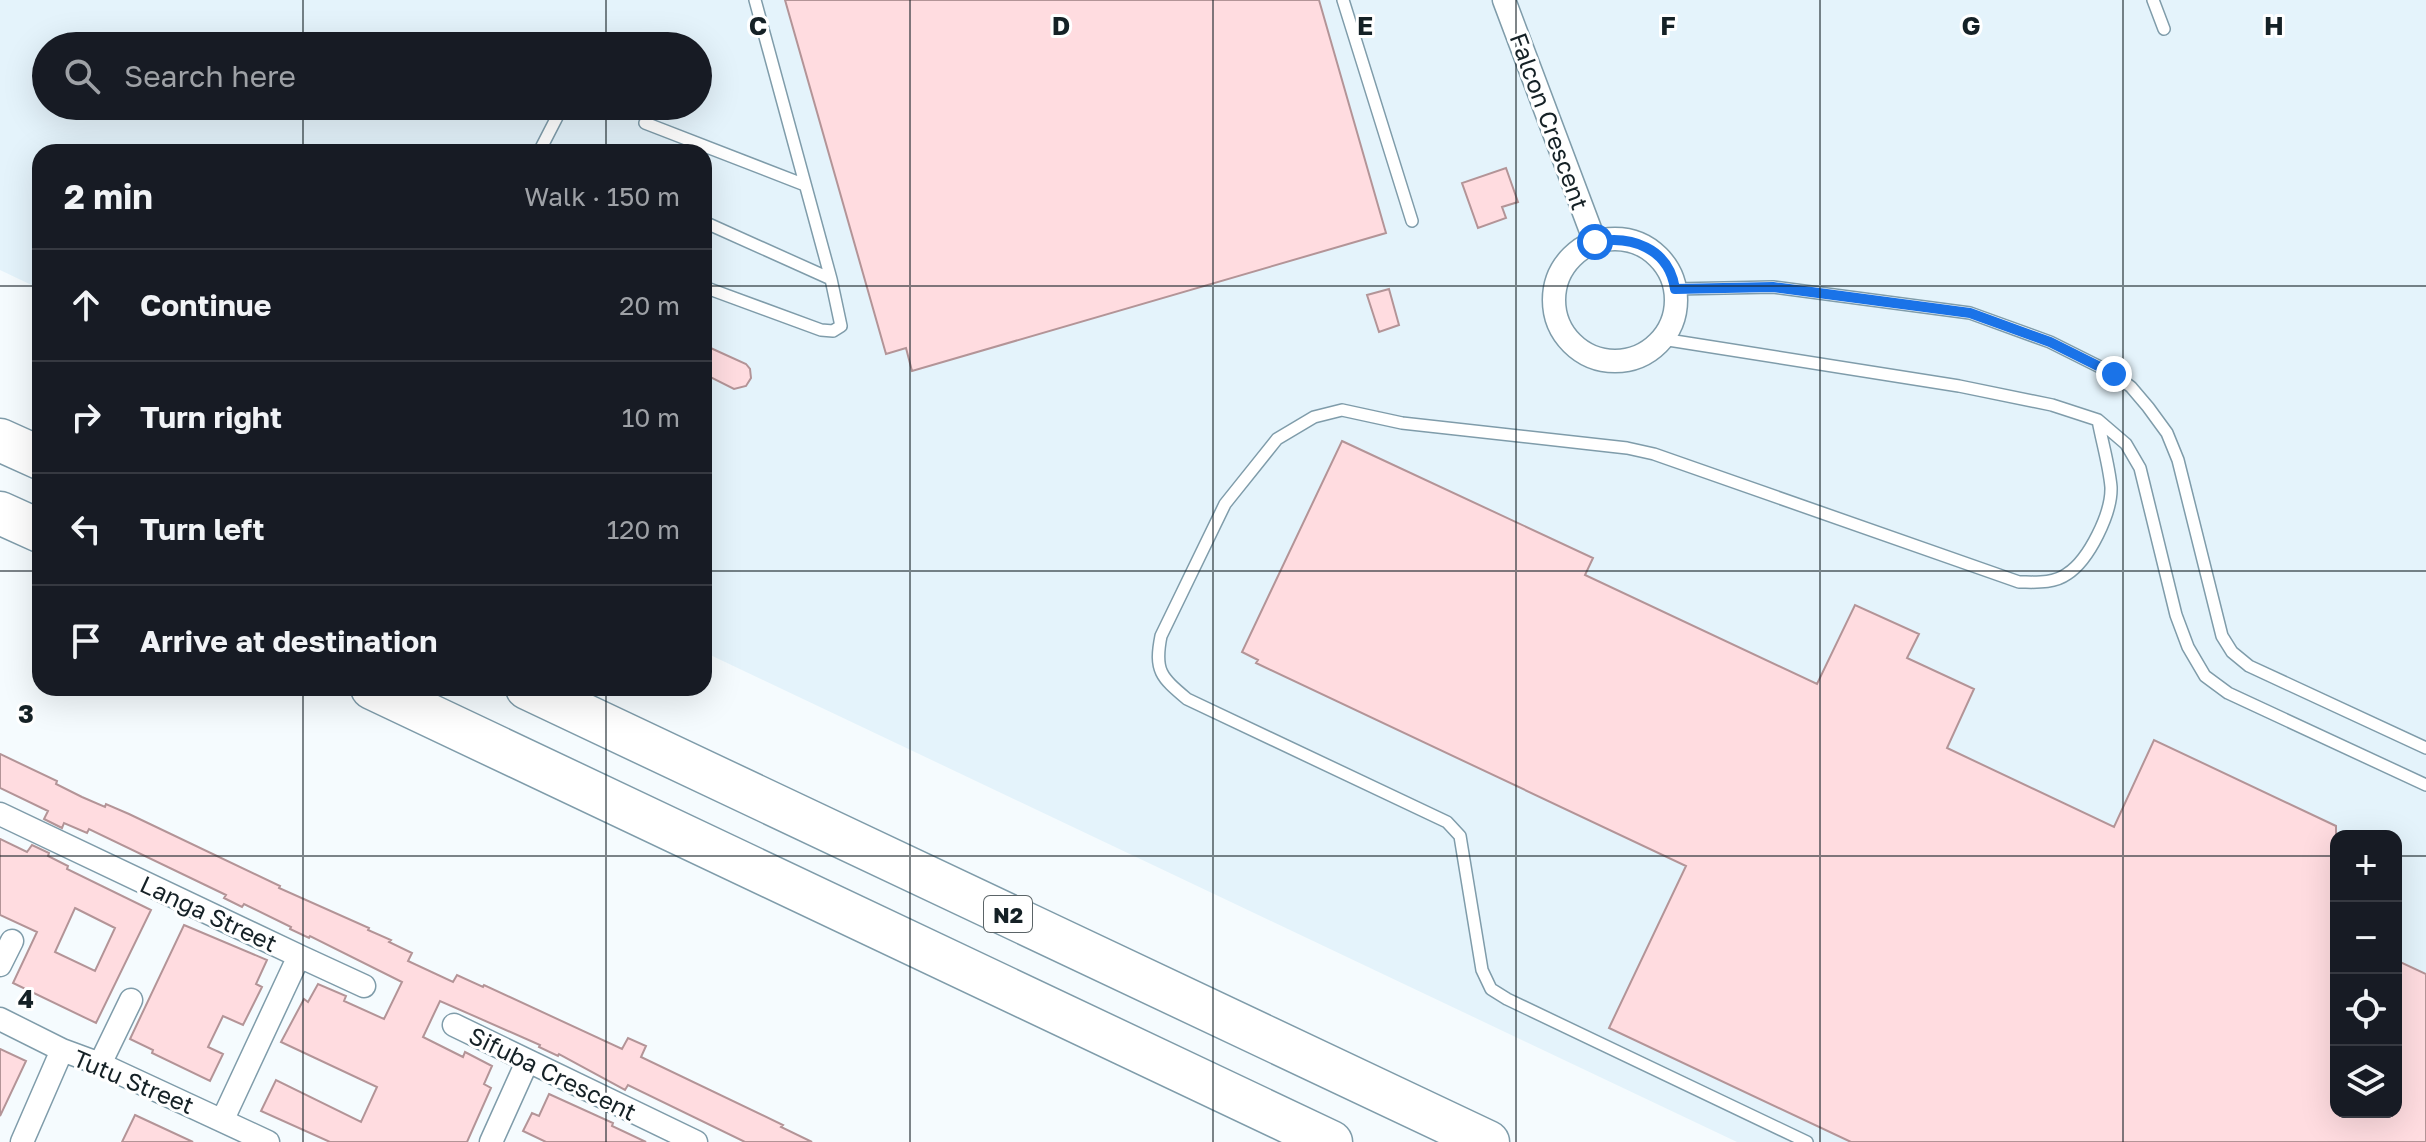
<!DOCTYPE html>
<html lang="en">
<head>
<meta charset="utf-8">
<style>
  body { margin:0; font-family:"Golos Text",sans-serif; background:#242831; color:#f1f3f6 }
  .controls { position:absolute; right:24px; bottom:24px; display:grid; overflow:hidden; border-radius:16px; box-shadow:0 8px 32px #0002 }
  .controls button { width:72px; height:72px; display:grid; place-items:center; padding:0; border:0; border-bottom:2px solid #363941; background:#171b24; color:#f1f3f6; font:40px sans-serif }
  .stop { position:absolute; width:24px; height:24px; margin:-18px; border:6px solid #1a73e8; border-radius:50%; background:#fff }
  .stop.end { background:#1a73e8; border-color:#fff; box-shadow:0 2px 8px #0008 }
  .list { margin:0; padding:0; list-style:none }
  h2 { display:flex; justify-content:space-between; align-items:center; height:104px; margin:0; padding:0 32px; font-size:34px }
  h2 small { font-size:26px; font-weight:400; color:#9ea1a6 }
  .list li { display:grid; grid-template-columns:52px 1fr auto; gap:24px; align-items:center; box-sizing:border-box; height:112px; padding:0 32px; border-top:2px solid #363941 }
  .list b { display:block; font-size:30px; white-space:nowrap }
  .list em { font-size:26px; font-style:normal; color:#9ea1a6 }
  .icon { flex:none; width:44px; height:44px; fill:none; stroke:currentColor; stroke-width:2; stroke-linecap:round; stroke-linejoin:round }
  .map { position:relative; flex:none; width:2426px; height:1142px; overflow:hidden }
  .search { position:absolute; background:#171b24; box-shadow:0 8px 32px #0002; left:32px; top:32px; width:680px; height:88px; display:flex; align-items:center; gap:20px; box-sizing:border-box; padding:0 28px; border-radius:44px; color:#9ea1a6; font-size:30px }
  .panel { position:absolute; background:#171b24; box-shadow:0 8px 32px #0002; left:32px; top:144px; width:680px; height:552px; border-radius:24px }
  .map>svg:first-child { display:block }
  .built { fill:#e4f3fb; fill-rule:evenodd }
  .building { fill:#ffdce0; stroke:#b39497; stroke-width:2; fill-rule:evenodd }
  .lines { fill:none; stroke-linecap:round; stroke-linejoin:round }
  .service-casing { stroke:#7f9caa; stroke-width:14 }
  .minor-casing { stroke:#7f9caa; stroke-width:25 }
  .motorway-casing { stroke:#7f9caa; stroke-width:45 }
  .service { stroke:#fff; stroke-width:11 }
  .minor { stroke:#fff; stroke-width:22 }
  .motorway { stroke:#fff; stroke-width:42 }
  .route { stroke:#1a73e8; stroke-width:10 }
  .grid { fill:none; stroke:#152126; stroke-width:2; stroke-opacity:0.55 }
  .labels { text-anchor:middle; dominant-baseline:central; stroke-width:6; stroke-linejoin:round; paint-order:stroke }
  .shield { fill:#fff; stroke:#5b6467; stroke-width:2 }
  .shield-label { font-size:22px; font-weight:bold; fill:#152126 }
  .street-label { font-size:24px; fill:#152126; stroke:#fff }
  .grid-label { font-size:26px; text-anchor:middle; font-weight:bold; fill:#152126; stroke:#fff; stroke-width:6; stroke-linejoin:round; paint-order:stroke }
</style>
</head>
<body>
<div class="map">
<svg width="2426" height="1142" viewBox="0 0 2426 1142">
  <rect width="100%" height="100%" fill="#f5fbfe"/>
  <path class="built" d="M 0,0 L 2426,0 L 2426,1142 L 1737,1142 L 704,652 L 704,152 L 40,152 L 40,289 L 0,270 ZM 46,46 L 698,46 L 698,106 L 46,106 ZM 2336,836 L 2396,836 L 2396,1112 L 2336,1112 Z"/>
  <path class="building" d="M 785,0 L 1319,0 L 1386,233 L 912,371 L 906,348 L 886,354 Z
    M 1506,168 L 1518,202 L 1502,207 L 1506,218 L 1478,228 L 1462,183 Z
    M 1389,289 L 1399,325 L 1379,332 L 1367,295 Z
    M 704,345 L 746,364 L 750,369 L 751,378 L 746,386 L 734,389 L 704,374 Z
    M 1342,441 L 1593,558 L 1585,575 L 1817,684 L 1855,605 L 1919,634 L 1907,658 L 1974,689 L 1947,748 L 2114,827 L 2154,740 L 2336,826 L 2336,1112 L 2396,1112 L 2396,960 L 2426,974 L 2426,1142 L 1851,1142 L 1609,1028 L 1686,866 L 1256,663 L 1258,660 L 1242,652 Z
    M 0,754 L 57,781 L 56,784 L 82,797 L 105,807 L 106,804 L 129,814 L 280,886 L 279,888 L 369,928 L 368,930 L 391,940 L 389,942 L 412,953 L 408,961 L 453,982 L 457,975 L 483,987 L 484,985 L 622,1049 L 628,1038 L 646,1046 L 641,1057 L 783,1125 L 781,1127 L 812,1142 L 745,1142 L 628,1085 L 625,1090 L 559,1054 L 558,1056 L 539,1047 L 540,1045 L 440,1001 L 423,1037 L 463,1057 L 465,1052 L 492,1066 L 484,1084 L 491,1088 L 467,1142 L 330,1142 L 261,1111 L 276,1080 L 361,1122 L 377,1087 L 281,1042 L 304,999 L 308,1002 L 318,984 L 346,996 L 344,1001 L 384,1019 L 402,982 L 310,936 L 309,938 L 290,929 L 291,927 L 244,904 L 242,907 L 224,898 L 226,895 L 89,829 L 87,833 L 64,823 L 62,828 L 44,819 L 48,811 L 0,788 Z
    M 0,839 L 27,852 L 32,845 L 49,853 L 48,856 L 68,866 L 67,869 L 151,910 L 96,1023 L 13,983 L 37,932 L 0,915 ZM 75,908 L 115,928 L 95,971 L 55,952 Z
    M 184,925 L 267,960 L 256,984 L 262,987 L 243,1025 L 223,1016 L 208,1047 L 223,1054 L 210,1081 L 152,1053 L 153,1050 L 130,1039 Z
    M 0,1049 L 26,1061 L 0,1116 Z
    M 549,1094 L 613,1123 L 612,1126 L 646,1142 L 546,1142 L 523,1131 L 532,1113 L 539,1116 Z
    M 135,1115 L 193,1142 L 122,1142 Z"/>
  <g class="lines">
    <defs>
      <path id="service" d="M 1343,0 L 1412,221
        M 2153,0 L 2164,29
        M 645,123 L 805,185
        M 539,152 L 557,117
        M 704,222 L 831,279
        M 704,287 L 821,330 L 833,331 L 841,326 L 831,279 L 755,0
        M 1675,289 L 1773,287 L 1970,313 L 2050,342 L 2114,374 L 2131,387 L 2148,407 L 2167,433 L 2178,460 L 2222,636 L 2232,652 L 2249,666 L 2426,748
        M 1662,339 L 1959,386 L 2052,405 L 2098,420 L 2126,444 L 2140,468 L 2176,615 L 2188,647 L 2205,676 L 2228,693 L 2426,785
        M 1807,1142 L 1507,999 L 1491,989 L 1482,970 L 1460,836 L 1447,822 L 1187,699 C 1161,677 1154,671 1161,636 L 1225,504 L 1277,439 L 1314,417 L 1342,410 L 1402,423 L 1627,448 L 1654,454 L 2019,582 C 2035,582 2053,584 2067,574 C 2089,560 2112,513 2111,487 C 2109,465 2102,442 2098,420"/>
      <path id="minor" d="M 1504,0 L 1595,242
        M1554 300a61 61 0 1 1 122 0a61 61 0 1 1-122 0Z
        M 0,814 L 299,956 L 223,1119
        M 299,956 L 364,986
        M 0,965 L 12,941
        M 0,1019 L 62,1050 L 100,1064 L 268,1142
        M 454,1025 L 696,1142
        M 100,1064 L 131,1000
        M 22,1142 L 62,1050
        M 491,1142 L 527,1062"/>
      <path id="motorway" d="M 0,440 L 40,458
        M 0,513 L 40,531
        M 372,688 L 1331,1142
        M 527,688 L 1488,1142"/>
    </defs>
    <use href="#service" class="service-casing"/>
    <use href="#minor" class="minor-casing"/>
    <use href="#motorway" class="motorway-casing"/>
    <use href="#service" class="service"/>
    <use href="#minor" class="minor"/>
    <use href="#motorway" class="motorway"/>
  </g>
  <g class="lines">
    <path class="route" d="M 1595,242 C 1631,235 1669,248 1675,289 L 1773,287 L 1970,313 L 2050,342 L 2114,374"/>
  </g>
  <path class="grid" d="M 303,0 L 303,46M 606,0 L 606,46M 910,0 L 910,1142M 1213,0 L 1213,1142M 1516,0 L 1516,1142M 1820,0 L 1820,1142M 2123,0 L 2123,1142M 303,106 L 303,152M 606,106 L 606,152M 0,286 L 40,286M 704,286 L 2426,286M 0,571 L 40,571M 704,571 L 2426,571M 303,688 L 303,1142M 606,688 L 606,1142M 0,856 L 2336,856M 2396,856 L 2426,856"/>
  <g class="labels">
    <rect class="shield" x="984" y="896" width="48" height="36" rx="6"/>
    <g class="shield-label">
      <text x="1008" y="914">N2</text>
    </g>
    <g class="street-label">
      <text transform="translate(1550 121) rotate(70)">Falcon Crescent</text>
      <text transform="translate(209 913) rotate(25)">Langa Street</text>
      <text transform="translate(553 1073) rotate(26)">Sifuba Crescent</text>
      <text transform="translate(134 1081) rotate(23)">Tutu Street</text>
    </g>
  </g>
  <g class="grid-label">
    <text x="758" y="35">C</text>
    <text x="1061" y="35">D</text>
    <text x="1365" y="35">E</text>
    <text x="1668" y="35">F</text>
    <text x="1971" y="35">G</text>
    <text x="2274" y="35">H</text>
    <text x="26" y="723">3</text>
    <text x="26" y="1008">4</text>
  </g>
</svg>
<div class="controls">
<button>+</button>
<button>−</button>
<button><svg class="icon" aria-label="locate" viewBox="0 0 24 24"><circle cx="12" cy="12" r="6"/><path d="M12 2v4M12 18v4M2 12h4M18 12h4"/></svg></button>
<button><svg class="icon" aria-label="layers" viewBox="0 0 24 24"><path d="M12 4l9 5-9 5-9-5zM3 14l9 5 9-5"/></svg></button>
</div>
<div class="stop" style="left:1595px;top:242px"></div>
<div class="stop end" style="left:2114px;top:374px"></div>
<div class="search"><svg class="icon" aria-label="search" viewBox="0 0 24 24"><circle cx="10" cy="10" r="6"/><path d="M15 15l6 6"/></svg>Search here</div>
<section class="panel">
<h2>2 min<small>Walk · 150 m</small></h2>
<ul class="list">
<li><svg class="icon" aria-label="ahead" viewBox="0 0 24 24"><path d="M12 20V5M6 11l6-6 6 6"/></svg><div><b>Continue</b></div><em>20 m</em></li>
<li><svg class="icon" aria-label="right" viewBox="0 0 24 24"><path d="M7 20v-9h11M14 6l5 5-5 5"/></svg><div><b>Turn right</b></div><em>10 m</em></li>
<li><svg class="icon" aria-label="left" viewBox="0 0 24 24"><path d="M17 20v-9H6M10 6l-5 5 5 5"/></svg><div><b>Turn left</b></div><em>120 m</em></li>
<li><svg class="icon" aria-label="arrive" viewBox="0 0 24 24"><path d="M6 21V4h12l-3 4 3 4H6"/></svg><div><b>Arrive at destination</b></div></li>
</ul>
</section>
</div>
</body>
</html>
